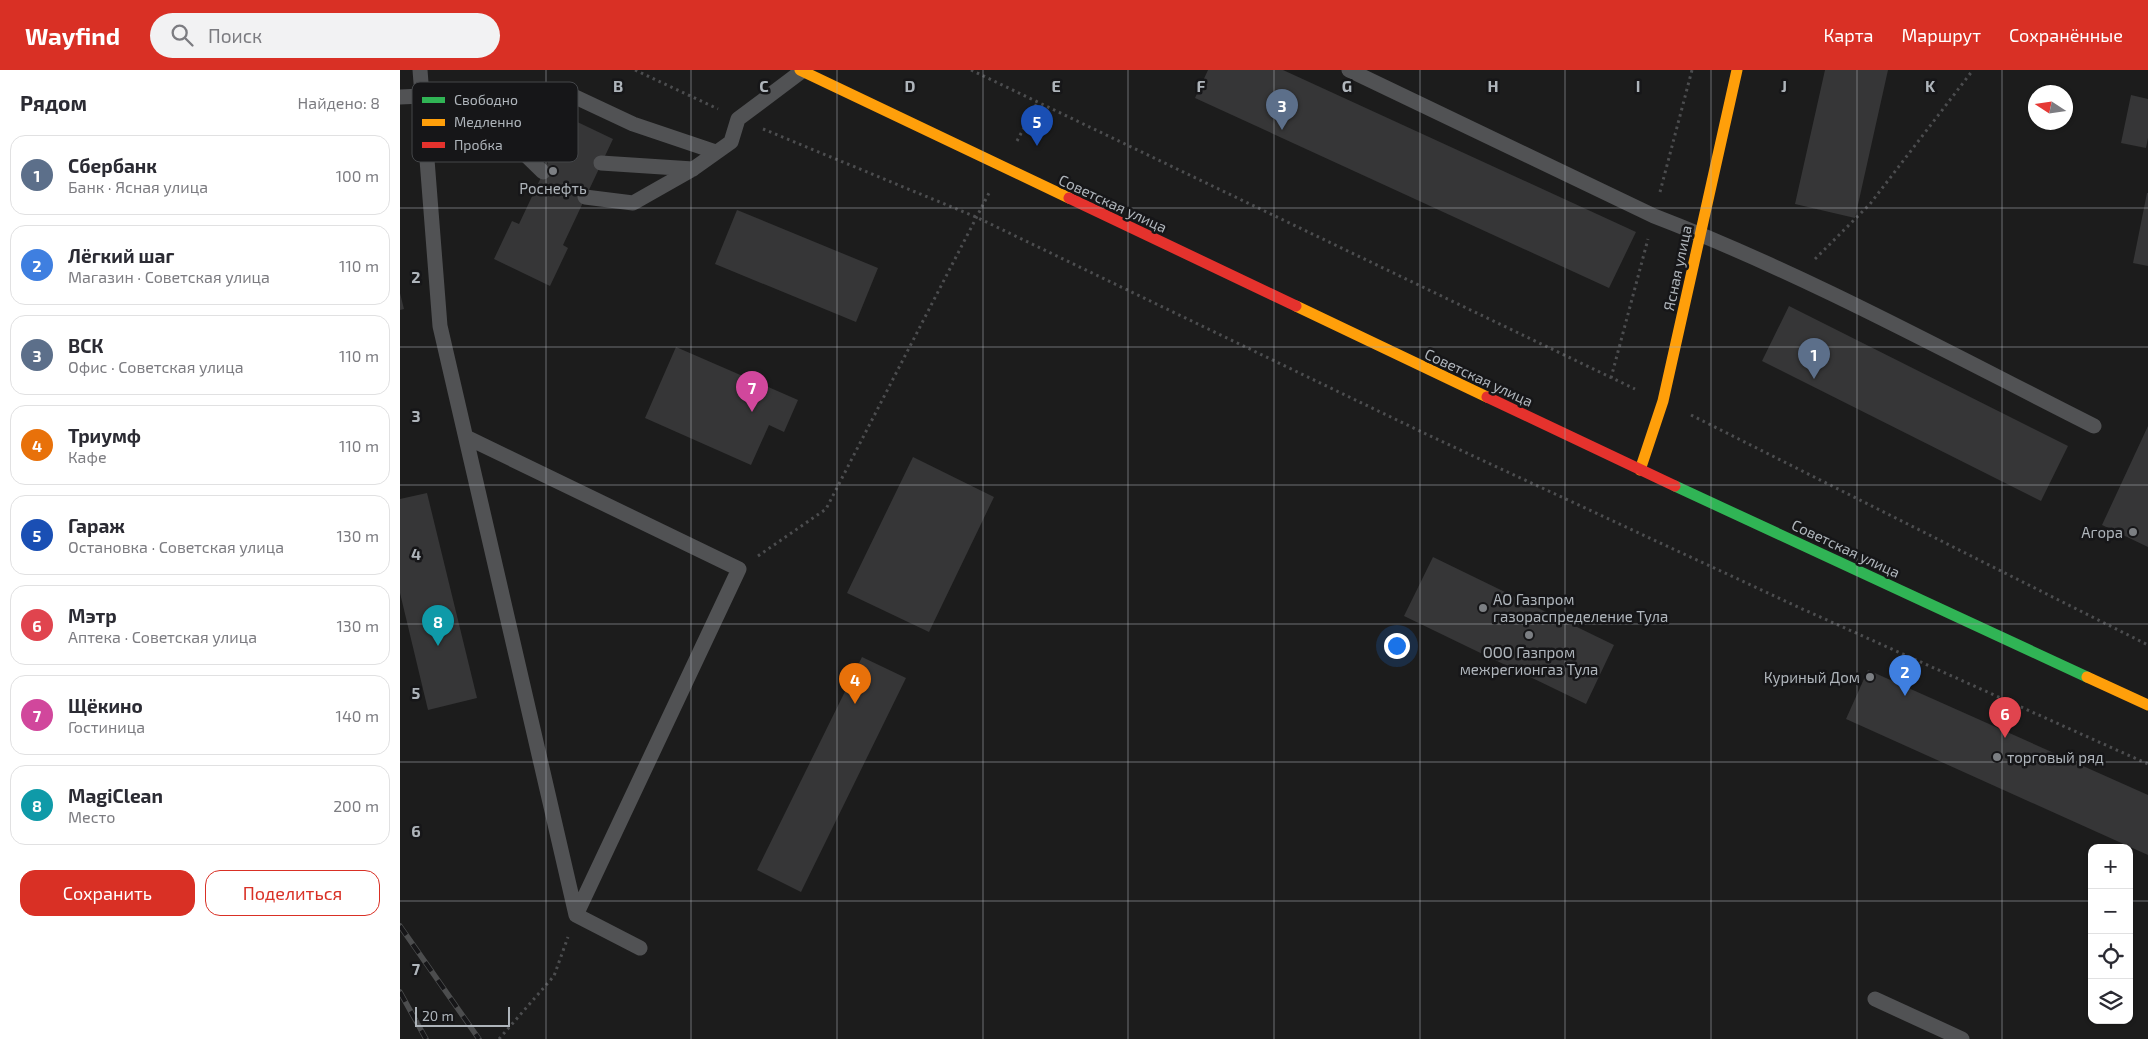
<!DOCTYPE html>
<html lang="ru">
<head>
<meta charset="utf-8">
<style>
  body { margin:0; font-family:"Exo 2",sans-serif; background:#f2f2f3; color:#2b2b33 }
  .controls { position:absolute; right:15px; bottom:15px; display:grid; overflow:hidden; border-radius:10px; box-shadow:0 1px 4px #0004 }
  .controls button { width:45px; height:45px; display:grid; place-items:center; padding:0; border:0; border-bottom:1px solid #e1e1e2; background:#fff; color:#2b2b33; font:25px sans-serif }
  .compass { position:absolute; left:1628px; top:15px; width:45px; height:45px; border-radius:50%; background:#fff; box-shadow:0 1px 4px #0004; rotate:282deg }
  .scale { position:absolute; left:15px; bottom:12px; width:95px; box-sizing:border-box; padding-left:5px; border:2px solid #afb5bb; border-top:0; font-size:14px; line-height:18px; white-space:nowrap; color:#afb5bb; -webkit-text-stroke:4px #161618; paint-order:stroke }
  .you { position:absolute; left:996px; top:575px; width:18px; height:18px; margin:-12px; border:4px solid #fff; border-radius:50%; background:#1a73e8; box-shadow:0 0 0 8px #1a73e833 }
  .badge { display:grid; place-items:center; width:32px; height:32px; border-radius:50%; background:#d93025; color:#fff; font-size:16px; font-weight:700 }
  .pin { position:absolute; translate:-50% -41px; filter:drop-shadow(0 1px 2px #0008) }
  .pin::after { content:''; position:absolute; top:26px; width:18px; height:15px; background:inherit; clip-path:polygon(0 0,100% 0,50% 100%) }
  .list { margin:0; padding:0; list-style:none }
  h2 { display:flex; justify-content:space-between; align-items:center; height:65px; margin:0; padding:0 20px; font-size:21px }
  h2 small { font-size:16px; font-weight:400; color:#7c7c81 }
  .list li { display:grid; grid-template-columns:32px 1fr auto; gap:15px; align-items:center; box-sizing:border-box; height:80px; margin:0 10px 10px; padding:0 10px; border:1px solid #e1e1e2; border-radius:15px }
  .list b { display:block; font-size:19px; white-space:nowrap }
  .list p { margin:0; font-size:16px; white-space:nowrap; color:#7c7c81 }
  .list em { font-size:16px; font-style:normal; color:#7c7c81 }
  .actions { display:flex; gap:10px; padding:15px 20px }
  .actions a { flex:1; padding:11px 0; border:1px solid #d93025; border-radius:15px; text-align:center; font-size:18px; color:#d93025 }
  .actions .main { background:#d93025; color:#fff }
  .icon { flex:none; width:28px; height:28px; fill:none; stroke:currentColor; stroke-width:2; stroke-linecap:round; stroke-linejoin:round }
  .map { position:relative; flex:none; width:1748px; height:969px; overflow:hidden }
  header { display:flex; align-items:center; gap:30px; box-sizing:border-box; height:70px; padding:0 25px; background:#d93025; color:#fff }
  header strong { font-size:24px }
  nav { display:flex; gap:28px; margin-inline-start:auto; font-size:18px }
  .search { width:350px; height:45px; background:#f2f2f3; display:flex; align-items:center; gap:12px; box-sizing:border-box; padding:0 18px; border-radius:28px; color:#7c7c81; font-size:19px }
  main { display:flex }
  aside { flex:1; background:#fff }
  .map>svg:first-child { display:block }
  .building { fill:#363637 }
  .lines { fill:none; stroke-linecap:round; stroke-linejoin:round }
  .path { stroke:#4c4d4f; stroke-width:3; stroke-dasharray:2.5 4; stroke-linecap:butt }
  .lane { stroke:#515254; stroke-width:15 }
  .fast { stroke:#30b455; stroke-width:11 }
  .slow { stroke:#ff9f0a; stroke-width:11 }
  .jam { stroke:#e5322d; stroke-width:11 }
  .rail-casing { stroke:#4c4d4e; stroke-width:5.5 }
  .rail { stroke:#161618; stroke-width:4; stroke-dasharray:11; stroke-linecap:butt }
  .grid { fill:none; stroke:#afb5bb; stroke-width:1; stroke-opacity:0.55 }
  .poi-dot { fill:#7c7f83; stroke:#161618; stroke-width:2 }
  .labels { text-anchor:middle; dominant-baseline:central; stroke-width:5; stroke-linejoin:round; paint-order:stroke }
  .poi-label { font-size:15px; fill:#afb5bb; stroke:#161618 }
  .street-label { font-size:15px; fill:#afb5bb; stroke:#161618 }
  .key { fill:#161618; stroke:#444649; stroke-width:1 }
  .key-label { font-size:14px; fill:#afb5bb }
  .grid-label { font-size:16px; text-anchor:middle; font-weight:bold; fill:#afb5bb; stroke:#161618; stroke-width:5; stroke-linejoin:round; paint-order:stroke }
</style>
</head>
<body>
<header>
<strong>Wayfind</strong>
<div class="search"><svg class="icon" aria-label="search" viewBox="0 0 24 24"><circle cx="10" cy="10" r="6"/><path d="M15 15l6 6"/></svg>Поиск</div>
<nav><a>Карта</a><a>Маршрут</a><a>Сохранённые</a></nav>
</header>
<main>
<aside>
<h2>Рядом<small>Найдено: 8</small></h2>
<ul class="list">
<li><span class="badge" style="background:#5c6f8a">1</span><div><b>Сбербанк</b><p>Банк · Ясная улица</p></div><em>100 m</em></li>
<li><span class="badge" style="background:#3f7fe0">2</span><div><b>Лёгкий шаг</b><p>Магазин · Советская улица</p></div><em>110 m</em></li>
<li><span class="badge" style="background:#5c6f8a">3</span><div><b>ВСК</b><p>Офис · Советская улица</p></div><em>110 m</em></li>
<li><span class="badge" style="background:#e8710a">4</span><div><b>Триумф</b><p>Кафе</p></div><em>110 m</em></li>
<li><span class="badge" style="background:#1a4fb4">5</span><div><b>Гараж</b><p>Остановка · Советская улица</p></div><em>130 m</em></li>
<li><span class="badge" style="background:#e0444e">6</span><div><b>Мэтр</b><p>Аптека · Советская улица</p></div><em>130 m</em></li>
<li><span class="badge" style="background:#d1479c">7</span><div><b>Щёкино</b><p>Гостиница</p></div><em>140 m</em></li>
<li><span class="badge" style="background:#0f9aa8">8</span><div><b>MagiClean</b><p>Место</p></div><em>200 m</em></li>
</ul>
<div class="actions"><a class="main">Сохранить</a><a>Поделиться</a></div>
</aside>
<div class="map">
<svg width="1748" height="969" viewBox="0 0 1748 969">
  <rect width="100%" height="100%" fill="#1c1c1c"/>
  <path class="building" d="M 808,0 L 883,0 L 1236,162 L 1209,218 L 795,28 Z
    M 1425,0 L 1488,0 L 1455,148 L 1395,134 Z
    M 1731,25 L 1748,29 L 1748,68 L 1746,78 L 1721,73 Z
    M 169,48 L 213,69 L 163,175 L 168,178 L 150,216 L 94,189 L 112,151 L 119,154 Z
    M 1747,123 L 1748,123 L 1748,196 L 1733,193 Z
    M 337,140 L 478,198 L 456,252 L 315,194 Z
    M 0,223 L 4,239 L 0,240 Z
    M 1389,236 L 1668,376 L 1641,431 L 1362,291 Z
    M 276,277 L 398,330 L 384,362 L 369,355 L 351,395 L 245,348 Z
    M 1748,356 L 1748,477 L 1702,455 Z
    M 513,387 L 594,427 L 529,562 L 447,523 Z
    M 27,423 L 77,628 L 28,640 L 0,523 L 0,429 Z
    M 1033,487 L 1214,575 L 1186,634 L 1004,546 Z
    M 462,587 L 506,608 L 401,822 L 357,800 Z
    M 1468,600 L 1748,725 L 1748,785 L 1446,649 Z"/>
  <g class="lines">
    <path class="path" d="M 235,0 L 318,39
      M 571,0 L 1235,319
      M 363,59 L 576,147 L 1026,364 L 1398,537 L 1748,694
      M 617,71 L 637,33
      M 1260,122 L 1292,0
      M 1415,189 L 1470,134 L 1573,0
      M 1211,308 L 1248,169
      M 1291,345 L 1748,575
      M 358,486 L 426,439 L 589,123
      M 99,969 L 154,906 L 168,867"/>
    <path class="lane" d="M 20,0 L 40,256 L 176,845 L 240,878
      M 949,0 L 1254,146 C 1405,204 1549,283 1694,356
      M 0,27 L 22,26
      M 100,60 L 169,24 L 233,54 L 316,82
      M 101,61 L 157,74
      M 25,63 L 100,60 L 143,102
      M 201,93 L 293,99
      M 185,127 L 233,133 L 293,99 L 331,72 L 338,49 L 402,1
      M 66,367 L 339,499 L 176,845
      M 1475,929 L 1562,969"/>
    <path class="fast" d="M 1275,416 L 1687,607"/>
    <path class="slow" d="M 400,0 L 669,128
      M 896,236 L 1087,327
      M 1240,400 L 1263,331 L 1337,0
      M 1687,607 L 1748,635"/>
    <path class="jam" d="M 669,128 L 896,236
      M 1087,327 L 1275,416"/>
    <defs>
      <path id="rail" d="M 0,856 L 79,969
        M 0,922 L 26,969"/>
    </defs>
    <use href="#rail" class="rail-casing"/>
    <use href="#rail" class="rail"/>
  </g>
  <path class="grid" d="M 146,0 L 146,969M 291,0 L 291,969M 437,0 L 437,969M 583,0 L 583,969M 728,0 L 728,969M 874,0 L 874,969M 1020,0 L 1020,969M 1165,0 L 1165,969M 1311,0 L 1311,969M 1457,0 L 1457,969M 1602,0 L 1602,969M 0,138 L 1748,138M 0,277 L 1748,277M 0,415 L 1748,415M 0,554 L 1748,554M 0,692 L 1748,692M 0,831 L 1692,831M 1729,831 L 1748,831"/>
  <g class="poi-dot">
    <circle cx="153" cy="101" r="5"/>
    <circle cx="1733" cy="462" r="5"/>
    <circle cx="1083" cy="538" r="5"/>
    <circle cx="1129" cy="565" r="5"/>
    <circle cx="1470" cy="607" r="5"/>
    <circle cx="1597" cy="687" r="5"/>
  </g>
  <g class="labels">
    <g class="poi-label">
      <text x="153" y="118">Роснефть</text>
      <text x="1723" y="462" text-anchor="end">Агора</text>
      <text x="1093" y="529" text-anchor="start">АО Газпром<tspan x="1093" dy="17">газораспределение Тула</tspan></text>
      <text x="1129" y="582">ООО Газпром<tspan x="1129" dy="17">межрегионгаз Тула</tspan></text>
      <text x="1460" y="607" text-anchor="end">Куриный Дом</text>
      <text x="1607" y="687" text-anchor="start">торговый ряд</text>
    </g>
    <g class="street-label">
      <text transform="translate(713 133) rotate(25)">Советская улица</text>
      <text transform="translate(1277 198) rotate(-78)">Ясная улица</text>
      <text transform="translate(1079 307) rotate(25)">Советская улица</text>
      <text transform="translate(1446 478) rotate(25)">Советская улица</text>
    </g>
  </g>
  <rect x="12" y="12" width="166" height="80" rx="8" class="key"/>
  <rect x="22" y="27" width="23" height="6" fill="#30b455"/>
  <rect x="22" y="49" width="23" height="7" fill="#ff9f0a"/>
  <rect x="22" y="72" width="23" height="6" fill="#e5322d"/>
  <g class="key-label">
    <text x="54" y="35">Свободно</text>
    <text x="54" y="57">Медленно</text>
    <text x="54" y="80">Пробка</text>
  </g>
  <g class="grid-label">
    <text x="218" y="22">B</text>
    <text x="364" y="22">C</text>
    <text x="510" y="22">D</text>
    <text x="656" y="22">E</text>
    <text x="801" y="22">F</text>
    <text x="947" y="22">G</text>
    <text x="1093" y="22">H</text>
    <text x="1238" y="22">I</text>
    <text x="1384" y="22">J</text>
    <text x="1530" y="22">K</text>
    <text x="16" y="213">2</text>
    <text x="16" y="352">3</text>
    <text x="16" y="490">4</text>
    <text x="16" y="629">5</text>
    <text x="16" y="767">6</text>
    <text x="16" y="905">7</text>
  </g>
</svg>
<div class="controls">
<button>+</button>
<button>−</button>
<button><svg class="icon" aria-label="locate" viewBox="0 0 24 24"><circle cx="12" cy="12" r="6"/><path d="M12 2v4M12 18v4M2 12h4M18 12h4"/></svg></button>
<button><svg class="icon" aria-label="layers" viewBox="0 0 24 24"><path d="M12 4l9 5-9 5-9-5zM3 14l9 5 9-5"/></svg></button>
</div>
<svg class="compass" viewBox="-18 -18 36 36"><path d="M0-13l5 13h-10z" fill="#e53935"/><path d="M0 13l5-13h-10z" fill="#7c7c81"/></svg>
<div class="scale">20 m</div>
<div class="you"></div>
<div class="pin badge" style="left:1414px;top:309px;background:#5c6f8a">1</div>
<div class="pin badge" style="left:1505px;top:626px;background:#3f7fe0">2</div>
<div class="pin badge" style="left:882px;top:60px;background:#5c6f8a">3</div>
<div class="pin badge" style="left:455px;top:634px;background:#e8710a">4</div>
<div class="pin badge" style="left:637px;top:76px;background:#1a4fb4">5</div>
<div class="pin badge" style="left:1605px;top:668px;background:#e0444e">6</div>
<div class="pin badge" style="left:352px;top:342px;background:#d1479c">7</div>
<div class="pin badge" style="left:38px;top:576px;background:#0f9aa8">8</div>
</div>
</main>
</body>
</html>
